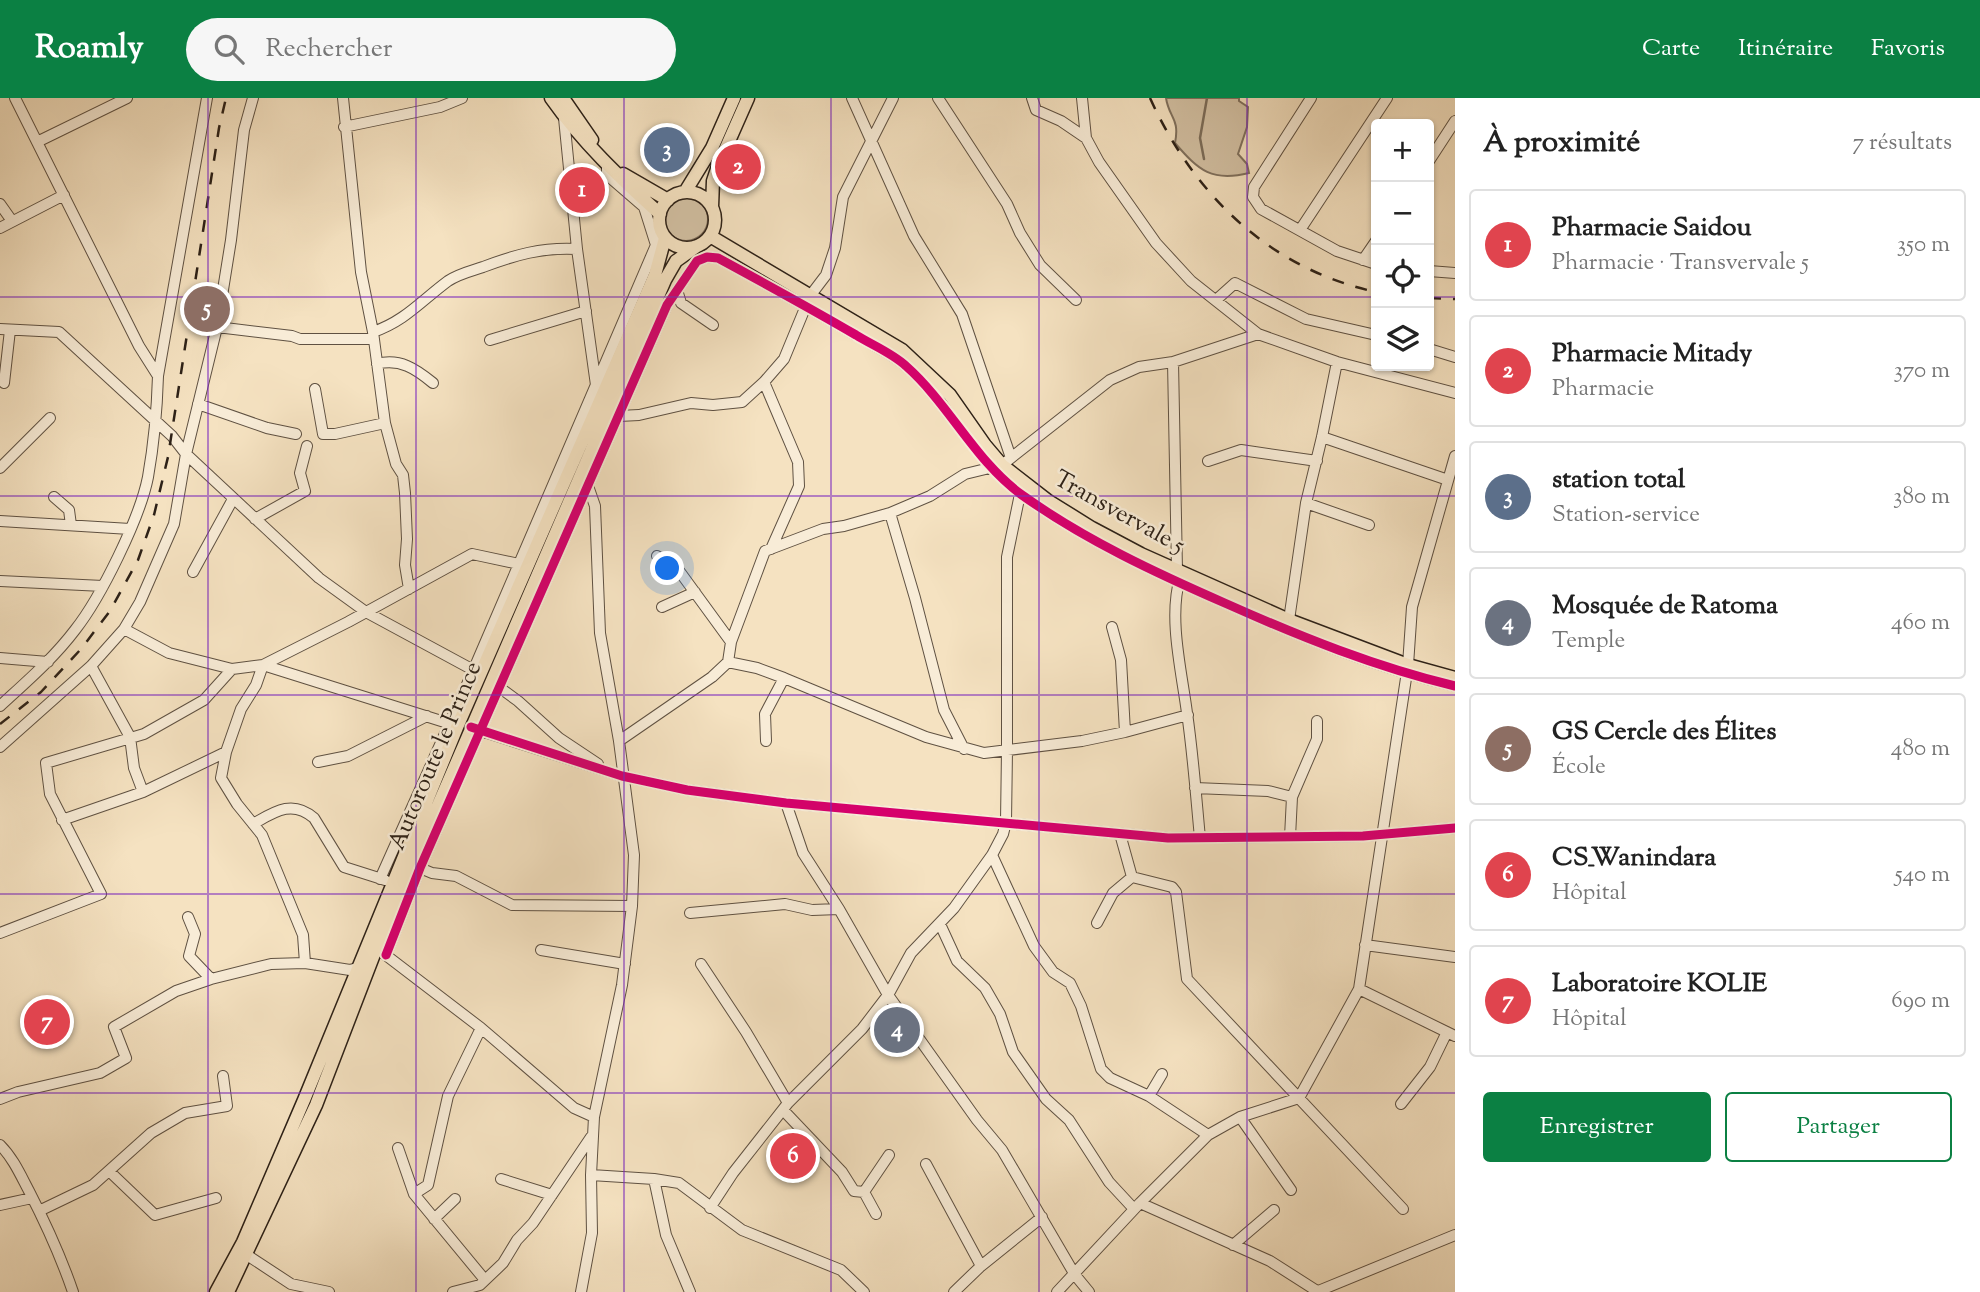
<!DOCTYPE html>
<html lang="fr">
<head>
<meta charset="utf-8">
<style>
  body { margin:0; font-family:"Sorts Mill Goudy",serif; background:#f6f6f6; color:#222 }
  .controls { position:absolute; right:21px; top:21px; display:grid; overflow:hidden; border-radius:7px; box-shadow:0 2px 5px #0004 }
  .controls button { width:63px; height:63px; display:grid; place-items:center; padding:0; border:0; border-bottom:2px solid #e0e0e0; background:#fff; color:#222; font:35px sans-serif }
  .you { position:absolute; left:668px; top:471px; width:24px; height:24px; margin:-18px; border:5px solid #fff; border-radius:50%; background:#1a73e8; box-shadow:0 0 0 10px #1a73e833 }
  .badge { display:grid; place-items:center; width:46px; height:46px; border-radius:50%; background:#0b8043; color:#fff; font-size:23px; font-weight:700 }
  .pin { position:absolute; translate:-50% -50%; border:4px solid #fff; box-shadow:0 2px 7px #0006 }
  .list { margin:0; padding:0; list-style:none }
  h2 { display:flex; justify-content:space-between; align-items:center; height:91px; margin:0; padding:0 28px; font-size:30px }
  h2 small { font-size:23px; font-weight:400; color:#767676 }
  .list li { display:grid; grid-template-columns:46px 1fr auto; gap:21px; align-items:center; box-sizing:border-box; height:112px; margin:0 14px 14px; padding:0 14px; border:2px solid #e0e0e0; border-radius:7px }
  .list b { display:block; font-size:26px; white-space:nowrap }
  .list p { margin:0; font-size:23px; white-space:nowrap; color:#767676 }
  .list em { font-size:23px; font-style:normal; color:#767676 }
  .actions { display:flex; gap:14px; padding:21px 28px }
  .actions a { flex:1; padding:16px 0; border:2px solid #0b8043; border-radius:7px; text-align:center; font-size:24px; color:#0b8043 }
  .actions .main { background:#0b8043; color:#fff }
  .icon { flex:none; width:38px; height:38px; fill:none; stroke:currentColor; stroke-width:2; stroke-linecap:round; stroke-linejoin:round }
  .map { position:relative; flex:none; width:1455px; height:1194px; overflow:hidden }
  header { display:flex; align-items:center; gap:42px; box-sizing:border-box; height:98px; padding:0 35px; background:#0b8043; color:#fff }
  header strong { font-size:33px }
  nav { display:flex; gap:38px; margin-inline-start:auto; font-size:24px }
  .search { width:490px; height:63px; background:#f6f6f6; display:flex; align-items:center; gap:18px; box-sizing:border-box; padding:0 24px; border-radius:38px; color:#767676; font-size:26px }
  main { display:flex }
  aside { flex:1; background:#fff }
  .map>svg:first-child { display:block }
  .green { fill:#d3c1a4; stroke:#80715e; stroke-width:2 }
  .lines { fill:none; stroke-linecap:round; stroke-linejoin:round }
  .stream { stroke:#7c6d5a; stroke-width:2.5 }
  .minor-casing { stroke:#5f5142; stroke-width:12 }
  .major-casing { stroke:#2d2117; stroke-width:15 }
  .minor { stroke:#f8ecd7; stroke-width:10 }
  .major { stroke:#f5e2c1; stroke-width:12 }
  .rail { stroke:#2d2117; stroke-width:2.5; stroke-dasharray:12 12; stroke-linecap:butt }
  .cycleway-casing { stroke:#f8ecd7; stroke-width:13 }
  .cycleway { stroke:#d6006c; stroke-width:9 }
  .grid { fill:none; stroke:#7b2cbf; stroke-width:2; stroke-opacity:0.55 }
  .labels { text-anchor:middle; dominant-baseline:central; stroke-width:5; stroke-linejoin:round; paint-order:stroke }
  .street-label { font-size:24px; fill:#2d2117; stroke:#f8ecd7 }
</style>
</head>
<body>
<header>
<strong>Roamly</strong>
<div class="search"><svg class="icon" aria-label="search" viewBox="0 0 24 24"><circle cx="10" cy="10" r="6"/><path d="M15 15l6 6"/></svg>Rechercher</div>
<nav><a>Carte</a><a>Itinéraire</a><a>Favoris</a></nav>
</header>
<main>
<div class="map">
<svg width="1455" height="1194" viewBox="0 0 1455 1194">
  <rect width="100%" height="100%" fill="#f5e2c1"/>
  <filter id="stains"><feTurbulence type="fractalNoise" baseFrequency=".00286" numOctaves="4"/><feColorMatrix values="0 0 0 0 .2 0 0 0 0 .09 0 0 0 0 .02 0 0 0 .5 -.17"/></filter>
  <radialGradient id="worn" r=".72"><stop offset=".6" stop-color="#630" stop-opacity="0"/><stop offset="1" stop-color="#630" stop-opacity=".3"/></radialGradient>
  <path class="green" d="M 1166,0 L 1239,0 L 1239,3 L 1248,9 L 1247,29 L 1238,56 L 1247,66 L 1249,75 C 1212,84 1199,73 1175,45 C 1180,20 1169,20 1166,0 Z
    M664 121a22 22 0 1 1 44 0a22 22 0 1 1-44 0Z"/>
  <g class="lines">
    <path class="stream" d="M 1204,61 L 1200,40 L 1207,0"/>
    <defs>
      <path id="minor" d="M 15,0 L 139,248 L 158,278
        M 343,0 L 361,174 L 373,234 L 385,325 L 396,366 L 403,377 L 405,395 L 407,441 L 405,467 L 409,491
        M 852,0 L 914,138 L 962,216 L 1011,360
        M 938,0 L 1007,106 L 1020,135 L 1040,167 L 1076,202
        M 1032,0 L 1036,12 L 1061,23 L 1086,40
        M 1082,0 L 1086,40 L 1099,64 L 1156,145 L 1191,183 L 1258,236 L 1337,264 L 1455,295
        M 1311,0 L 1254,89 L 1253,99 L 1261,111 L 1337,153 L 1376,166
        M 564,20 L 577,151 L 596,287
        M 344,29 L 440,9 L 462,0
        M 37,44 L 127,0
        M 1429,63 L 1455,23
        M 0,106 L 12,123
        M 0,130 L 64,97
        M 1300,132 L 1387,0
        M 1363,162 L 1376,143
        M 1429,173 L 1455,175
        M 677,192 L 681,205 L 713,227
        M 1216,202 L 1235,185 L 1306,221 L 1376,237
        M 217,229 L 292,238 L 300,241 L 372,241
        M 0,231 L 59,234 L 172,338 L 186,356 L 319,480 L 366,514 L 477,574
        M 373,234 C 405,223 421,203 448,183 C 458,176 471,173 483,169 C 515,157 542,149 577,151
        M 490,242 L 586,213
        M 1429,251 L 1455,259
        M 1173,264 L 1177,472
        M 377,266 C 400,260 416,271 433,285
        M 764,284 L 798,364 L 799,388 L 771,451
        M 4,285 L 10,232
        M 315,291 L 323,336 L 335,336 L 385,325
        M 198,306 L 267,330 L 296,336
        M 619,318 L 639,317 L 691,305 L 713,307 L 742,304 L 764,284 L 784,261 L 810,198 L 826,177 L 835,150 L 843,99 L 893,0
        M 1322,339 L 1448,382
        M 1208,363 L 1241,352 L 1317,363
        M 0,370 L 50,320
        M 54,399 L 69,412 L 71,427
        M 1306,405 L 1369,427
        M 890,415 L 915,500 L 944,612 L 964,651
        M 255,421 L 305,393 L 300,375 L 307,348
        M 0,423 L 130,431
        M 657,458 L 680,474 L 731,544
        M 193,474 L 233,401
        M 1180,480 C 1168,520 1182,575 1187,615 C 1193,656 1196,698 1200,740
        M 0,483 L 103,488
        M 662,509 L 695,494
        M 1289,522 L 1306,405 L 1322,339 L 1337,264
        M 1112,529 L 1121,562 L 1125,634
        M 124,531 L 169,555 L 232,571 L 263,567 L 348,524 L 472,456 L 519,466
        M 0,560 L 48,564
        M 728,564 L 731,544 L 765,453 L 823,431 L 844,428 L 890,415 L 930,398 L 965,376 L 1002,367 L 1110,282 L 1139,269 L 1173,264 L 1258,236
        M 91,568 L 130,639 L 134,670 L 143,694
        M 496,587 L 518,603 L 559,640 L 598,666
        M 0,608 C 26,584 53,561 75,532 C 101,499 140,420 148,379 C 154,345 157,312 158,278 L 207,0
        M 478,632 L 622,678 L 687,692 L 786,705 L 1168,740 L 1363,738 L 1455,730
        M 619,643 L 712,579 L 728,564 L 757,570 L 784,580 L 926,639 L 984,655 L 1082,643 L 1125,634 L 1188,617
        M 766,643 L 765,616 L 784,580
        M 0,649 L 91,568 L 124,531 L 140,504 L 174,426 L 186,356 L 217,229 L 231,142 L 244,32 L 253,0
        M 226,654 L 221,680 L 237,706 L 262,737 L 303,837 L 305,865
        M 318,664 L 348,658 L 427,618
        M 1195,690 L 1268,693 L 1292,699 L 1290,739
        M 1292,699 L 1317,641 L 1317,623
        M 786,705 L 803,755 L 839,811 L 888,897 L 977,1022 L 1002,1052 L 1075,1177 L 1089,1194
        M 62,722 L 143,694 L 226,654 L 241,611 L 256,587 L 263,567 L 454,627
        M 253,726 C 274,714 292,701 314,720 L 344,769 L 385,782
        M 992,757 L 1034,848 L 1053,874 L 1070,885 L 1081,908 L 1101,971 L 1110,980 L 1149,998 L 1208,1037
        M 420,770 L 432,775 L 456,778 L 512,807 L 632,808
        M 1132,779 L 1172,789 L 1176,794 L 1187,881 L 1403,1111
        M 380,781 L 473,573 L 656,147 L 644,109 L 607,77 L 607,68
        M 690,815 L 785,806 L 812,812 L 839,811
        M 188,819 L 195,836 L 189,858 L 211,881
        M 1097,825 L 1113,795 L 1132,779 L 1120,736
        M 940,826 L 957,863 L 985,890 L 1000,916 L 1013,954 L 1046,1001 L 1069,1022 L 1109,1084 L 1134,1111
        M 0,835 L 101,796 L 50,696 L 46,665 L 144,636 L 204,602 L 232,571
        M 1365,847 L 1455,859
        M 541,852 L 625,866
        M 383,855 L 481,930 L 574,1010 L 594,1019
        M 386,857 L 420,770 L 667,207 L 697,163 L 707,159 L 718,160 C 764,185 810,210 856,237 C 872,247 892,255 906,268 C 949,306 975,363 1022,397 C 1085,442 1156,475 1227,506 C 1301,539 1376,569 1455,588
        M 701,866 L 746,934 L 788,1005
        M 1359,891 L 1455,938
        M 1149,998 L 1162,976
        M 0,1001 L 18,994 L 100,975 L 126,960 L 114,929 L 176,893 L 211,881 L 271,866 L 305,865 L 350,872 L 357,870
        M 1401,1006 L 1430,969 L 1447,934
        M 784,1013 L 842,1074 L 854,1093 L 864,1094 L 876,1116
        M 1240,1019 L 1291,1092
        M 0,1047 C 13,1060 20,1076 29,1093 C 46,1126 61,1159 73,1194
        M 398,1050 L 414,1096 L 485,1182
        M 926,1066 L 981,1168
        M 109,1073 L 155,1117 L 216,1100
        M 591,1077 L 654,1081 L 679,1085 L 742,1132 L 841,1172 L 864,1194
        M 501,1081 L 552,1097
        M 654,1081 L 666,1137 L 690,1194
        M 864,1094 L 889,1057
        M 414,1096 L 428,1087 L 448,998 L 481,930
        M 1140,1105 L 1270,1163 L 1317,1193
        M 0,1107 L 32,1100
        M 710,1110 L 733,1075 L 788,1005 L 862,931 L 888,897 L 911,855 L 954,810 L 992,757 L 1003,736 L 1006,724 L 1007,652 L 1007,459 L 1020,396
        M 39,1113 L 93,1087 L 151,1035 L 185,1015 L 227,1008 L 223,978
        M 434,1121 L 455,1101
        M 1233,1147 L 1274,1112
        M 247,1157 L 291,1186 L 329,1194
        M 453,1194 L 480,1187 L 503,1165 L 517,1142 L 533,1125 L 591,1039
        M 581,1194 L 592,1135 L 591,1077 L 594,1019 L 622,887 L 632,808 L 634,757 L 619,643 L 600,535 L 595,408 L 588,388
        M 954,1194 L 981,1168 L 1042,1119
        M 1057,1194 L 1140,1105 L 1208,1037 L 1240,1019 L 1299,1000 L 1359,891 L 1408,567 L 1412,509 L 1455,358
        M 1316,1194 L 1455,1137"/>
      <path id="major" d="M 551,0 C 582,44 620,80 660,116
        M 563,0 L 592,42
        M 623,76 L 668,102
        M 685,94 L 712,50 L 734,0
        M659 122a28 28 0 1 1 56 0a28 28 0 1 1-56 0Z
        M 712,109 L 713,83 L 718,68 L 748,0
        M 710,138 L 902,252 L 950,297 L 985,347 L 1002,367 L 1047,402 L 1092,430 L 1141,456 L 1289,522 L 1408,567 L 1455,580
        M 216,1194 L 243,1144 L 304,1002 L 458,627 L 655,177 L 665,140
        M 228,1194 L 316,1007 L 376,851 L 665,182 L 676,163 L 697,148"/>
    </defs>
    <use href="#minor" class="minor-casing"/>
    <use href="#major" class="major-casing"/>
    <use href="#minor" class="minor"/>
    <use href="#major" class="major"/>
    <path class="rail" d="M 1150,0 C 1194,97 1270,171 1376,194
      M 1429,200 L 1455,201
      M 0,626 L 41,594 L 81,551 L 110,513 L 138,462 L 154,417 L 168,359 L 219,30 L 226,0"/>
    <defs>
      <path id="cycleway" d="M 471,629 L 622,678 L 687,692 L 786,705 L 1168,740 L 1363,738 L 1455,730
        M 386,857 L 420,770 L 667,207 L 697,163 L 707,159 L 718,160 C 764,185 810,210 856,237 C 872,247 892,255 906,268 C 949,306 975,363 1022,397 C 1085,442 1156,475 1227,506 C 1301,539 1376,569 1455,588"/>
    </defs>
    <use href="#cycleway" class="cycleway-casing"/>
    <use href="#cycleway" class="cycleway"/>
  </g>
  <path class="grid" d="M 208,0 L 208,1194M 416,0 L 416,1194M 624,0 L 624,1194M 831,0 L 831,1194M 1039,0 L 1039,1194M 1247,0 L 1247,1194M 0,199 L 1376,199M 1429,199 L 1455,199M 0,398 L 1455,398M 0,597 L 1455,597M 0,796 L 1455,796M 0,995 L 1455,995"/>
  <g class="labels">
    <g class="street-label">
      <text transform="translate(1119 415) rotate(29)">Transvervale 5</text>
      <text transform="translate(436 658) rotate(-67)">Autoroute le Prince</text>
    </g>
  </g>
  <rect width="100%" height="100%" filter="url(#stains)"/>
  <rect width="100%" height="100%" fill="url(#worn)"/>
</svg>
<div class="controls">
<button>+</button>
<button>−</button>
<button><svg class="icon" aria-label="locate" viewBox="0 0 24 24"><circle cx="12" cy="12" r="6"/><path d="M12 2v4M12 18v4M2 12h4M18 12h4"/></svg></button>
<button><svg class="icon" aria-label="layers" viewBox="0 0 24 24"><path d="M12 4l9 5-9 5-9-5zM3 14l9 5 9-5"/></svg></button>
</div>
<div class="you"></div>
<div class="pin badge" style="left:582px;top:92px;background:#e0444e">1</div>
<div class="pin badge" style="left:738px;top:69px;background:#e0444e">2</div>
<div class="pin badge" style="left:667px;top:52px;background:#5c6f8a">3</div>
<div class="pin badge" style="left:897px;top:932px;background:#6b7280">4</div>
<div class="pin badge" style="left:207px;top:211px;background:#8d6e63">5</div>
<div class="pin badge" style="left:793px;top:1058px;background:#e0444e">6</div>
<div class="pin badge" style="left:47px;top:924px;background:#e0444e">7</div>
</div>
<aside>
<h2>À proximité<small>7 résultats</small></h2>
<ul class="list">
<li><span class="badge" style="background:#e0444e">1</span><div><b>Pharmacie Saidou</b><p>Pharmacie · Transvervale 5</p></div><em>350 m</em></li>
<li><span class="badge" style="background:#e0444e">2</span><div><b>Pharmacie Mitady</b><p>Pharmacie</p></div><em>370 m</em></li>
<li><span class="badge" style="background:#5c6f8a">3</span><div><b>station total</b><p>Station-service</p></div><em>380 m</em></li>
<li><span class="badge" style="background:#6b7280">4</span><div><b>Mosquée de Ratoma</b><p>Temple</p></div><em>460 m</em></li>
<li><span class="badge" style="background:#8d6e63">5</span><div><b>GS Cercle des Élites</b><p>École</p></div><em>480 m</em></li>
<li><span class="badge" style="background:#e0444e">6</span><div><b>CS_Wanindara</b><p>Hôpital</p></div><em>540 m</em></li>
<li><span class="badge" style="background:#e0444e">7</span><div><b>Laboratoire KOLIE</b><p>Hôpital</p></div><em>690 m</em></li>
</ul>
<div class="actions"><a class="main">Enregistrer</a><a>Partager</a></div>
</aside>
</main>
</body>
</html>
